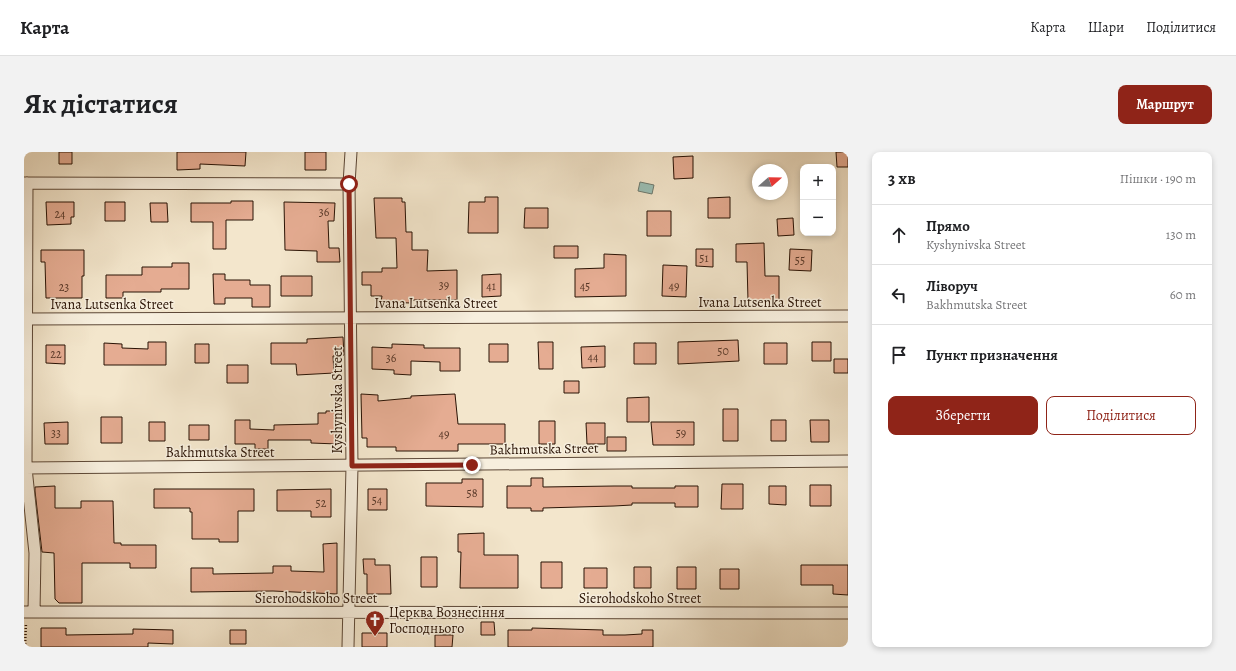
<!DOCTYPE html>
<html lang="uk">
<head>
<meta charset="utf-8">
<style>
  body { margin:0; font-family:Alegreya,serif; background:#f2f2f2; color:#202124 }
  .controls { position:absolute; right:12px; top:12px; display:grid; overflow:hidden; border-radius:8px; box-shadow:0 2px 6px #0003 }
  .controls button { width:36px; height:36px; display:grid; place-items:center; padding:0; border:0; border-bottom:1px solid #e0e0e0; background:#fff; color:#202124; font:20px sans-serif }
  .compass { position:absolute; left:728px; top:12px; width:36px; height:36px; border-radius:50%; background:#fff; box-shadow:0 2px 6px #0003; rotate:70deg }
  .stop { position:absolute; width:12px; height:12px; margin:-9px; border:3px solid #8f2418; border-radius:50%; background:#fff }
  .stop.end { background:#8f2418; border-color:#fff; box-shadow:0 1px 4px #0008 }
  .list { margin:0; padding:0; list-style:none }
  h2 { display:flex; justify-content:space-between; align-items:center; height:52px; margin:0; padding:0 16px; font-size:17px }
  h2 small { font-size:13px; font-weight:400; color:#757577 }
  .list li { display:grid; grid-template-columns:26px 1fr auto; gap:12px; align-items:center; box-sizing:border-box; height:60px; padding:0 16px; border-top:1px solid #e0e0e0 }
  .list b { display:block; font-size:15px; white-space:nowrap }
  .list p { margin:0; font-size:13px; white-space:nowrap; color:#757577 }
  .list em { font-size:13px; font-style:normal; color:#757577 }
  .actions { display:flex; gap:8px; padding:12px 16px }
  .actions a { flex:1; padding:9px 0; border:1px solid #8f2418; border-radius:8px; text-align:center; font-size:14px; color:#8f2418 }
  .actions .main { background:#8f2418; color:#fff }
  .icon { flex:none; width:22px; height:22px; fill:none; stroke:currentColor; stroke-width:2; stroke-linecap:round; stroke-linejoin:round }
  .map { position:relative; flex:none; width:824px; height:495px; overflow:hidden; border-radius:8px }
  header { display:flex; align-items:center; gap:24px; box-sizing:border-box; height:56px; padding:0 20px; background:#fff; border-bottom:1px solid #e0e0e0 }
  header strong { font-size:19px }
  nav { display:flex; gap:22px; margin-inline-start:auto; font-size:14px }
  .intro { display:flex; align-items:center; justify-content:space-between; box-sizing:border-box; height:96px; padding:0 24px }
  h1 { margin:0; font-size:28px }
  .button { padding:10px 18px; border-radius:8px; background:#8f2418; color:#fff; font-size:14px; font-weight:700 }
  main { display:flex; gap:24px; padding:0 24px }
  aside { flex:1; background:#fff; border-radius:8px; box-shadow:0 2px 6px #0003 }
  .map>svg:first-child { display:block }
  .water { fill:#9bc0b6; stroke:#6d7a6f }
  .building { fill:#e5ac92; stroke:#291204 }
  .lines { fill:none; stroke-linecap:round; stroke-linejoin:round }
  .minor-casing { stroke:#5c4736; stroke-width:13 }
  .path { stroke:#291204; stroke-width:2.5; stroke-dasharray:1 2; stroke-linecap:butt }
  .minor { stroke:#f7efde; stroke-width:11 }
  .route { stroke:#8f2418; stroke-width:5 }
  .labels { text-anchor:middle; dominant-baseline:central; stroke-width:3; stroke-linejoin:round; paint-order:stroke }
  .number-label { font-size:12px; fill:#583828 }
  .street-label { font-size:14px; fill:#291204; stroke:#f7efde }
  .poi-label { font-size:14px; fill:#291204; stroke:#f7efde; text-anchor:start }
</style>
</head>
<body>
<header>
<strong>Карта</strong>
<nav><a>Карта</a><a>Шари</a><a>Поділитися</a></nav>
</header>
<div class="intro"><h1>Як дістатися</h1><a class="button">Маршрут</a></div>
<main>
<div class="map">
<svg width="824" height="495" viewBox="0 0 824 495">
  <rect width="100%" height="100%" fill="#f3e6cc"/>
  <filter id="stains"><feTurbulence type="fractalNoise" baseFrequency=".005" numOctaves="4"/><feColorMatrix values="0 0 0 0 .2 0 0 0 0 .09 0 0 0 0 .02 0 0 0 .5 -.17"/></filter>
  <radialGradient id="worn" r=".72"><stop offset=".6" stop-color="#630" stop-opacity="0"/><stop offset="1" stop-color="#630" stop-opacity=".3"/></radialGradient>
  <path class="water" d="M 616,30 L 630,33 L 628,42 L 614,39 Z"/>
  <path class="building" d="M 35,0 L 48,0 L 48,12 L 35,12 Z
    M 153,0 L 222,0 L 221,14 L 176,12 L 176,17 L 153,18 Z
    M 281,0 L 302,0 L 302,18 L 281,18 Z
    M 812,0 L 824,0 L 824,15 L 813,15 Z
    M 669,4 L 669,26 L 650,27 L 649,5 Z
    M 461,45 L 474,45 L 474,81 L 444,81 L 445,50 L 461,50 Z
    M 706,45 L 706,66 L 684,66 L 684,46 Z
    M 350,46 L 378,46 L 378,50 L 381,50 L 382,80 L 388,80 L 388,98 L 404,98 L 403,119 L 433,118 L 433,148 L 387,148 L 387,151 L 357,150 L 358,144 L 347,144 L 347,133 L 338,133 L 338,120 L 358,120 L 358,116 L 373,116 L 372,86 L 352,86 Z
    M 207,49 L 229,49 L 229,68 L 202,68 L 202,97 L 189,97 L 189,70 L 167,70 L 167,51 L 207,51 Z
    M 22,50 L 50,50 L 50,65 L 47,65 L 47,72 L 23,73 Z
    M 81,50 L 101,50 L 101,69 L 81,69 Z
    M 260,50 L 311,51 L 310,69 L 304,69 L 305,96 L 315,96 L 316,110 L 293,110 L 293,99 L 261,98 Z
    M 126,51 L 143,51 L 144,70 L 127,70 Z
    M 501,56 L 524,56 L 524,76 L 500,76 Z
    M 623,59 L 647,59 L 647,84 L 623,84 Z
    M 769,66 L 770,83 L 754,84 L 753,67 Z
    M 740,91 L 741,124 L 755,124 L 755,149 L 724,149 L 723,110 L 712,110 L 712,92 Z
    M 530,94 L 554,94 L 554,106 L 530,106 Z
    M 672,97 L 689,97 L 689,115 L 672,114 Z
    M 766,97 L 788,98 L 787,119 L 765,118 Z
    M 17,98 L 60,98 L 60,124 L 58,124 L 58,146 L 22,146 L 21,110 L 17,110 Z
    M 580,102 L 602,103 L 602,144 L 551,145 L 551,117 L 580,116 Z
    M 148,111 L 165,111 L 165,137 L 137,137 L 137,140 L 99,140 L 99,146 L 82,146 L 82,123 L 118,123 L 118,115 L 148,115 Z
    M 639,113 L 663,114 L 662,145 L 638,144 Z
    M 189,122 L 201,122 L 201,128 L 226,128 L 226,133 L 246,133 L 246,155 L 228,155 L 228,146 L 201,146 L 201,152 L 190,152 Z
    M 477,122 L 477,144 L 458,145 L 458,123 Z
    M 257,124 L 288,124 L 288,144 L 257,144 Z
    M 319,185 L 320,203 L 309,204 L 310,221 L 273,223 L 272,212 L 247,212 L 247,191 L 283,191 L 283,187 Z
    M 714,188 L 715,209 L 654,212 L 654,190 Z
    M 124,190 L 142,190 L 142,213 L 80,213 L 80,191 L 98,192 L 98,196 L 124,197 Z
    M 514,190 L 529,190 L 529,217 L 515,217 Z
    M 788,190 L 807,190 L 807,209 L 788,209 Z
    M 610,191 L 632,191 L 632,212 L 610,212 Z
    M 740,191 L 763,191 L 763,212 L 740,212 Z
    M 171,192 L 185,192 L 185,211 L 171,211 Z
    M 368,192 L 400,193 L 400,196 L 436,196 L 436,219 L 416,219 L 416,210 L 387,209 L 387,223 L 370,222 L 370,218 L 348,217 L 348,195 L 368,196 Z
    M 465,192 L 484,192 L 484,210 L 465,210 Z
    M 22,193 L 41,193 L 41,212 L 22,211 Z
    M 581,194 L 581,215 L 558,216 L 557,195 Z
    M 810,207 L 824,207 L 824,221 L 810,221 Z
    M 203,213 L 224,213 L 224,231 L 203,231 Z
    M 540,229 L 555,229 L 555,241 L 540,241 Z
    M 337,242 L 354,243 L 354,249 L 387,246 L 387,244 L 431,242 L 434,272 L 481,272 L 481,292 L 434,292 L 434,299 L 372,299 L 372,295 L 343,295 L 343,286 L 338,286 Z
    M 625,245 L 625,270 L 603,270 L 603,246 Z
    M 699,257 L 714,257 L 714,289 L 699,289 Z
    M 302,259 L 314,259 L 314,292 L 287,291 L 287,288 L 244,288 L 244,297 L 231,297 L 231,292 L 211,292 L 211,268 L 226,268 L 226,277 L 250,278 L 250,273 L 294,272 L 294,261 L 302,261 Z
    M 77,265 L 98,265 L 98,291 L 77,291 Z
    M 747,268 L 762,268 L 762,289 L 747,289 Z
    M 786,268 L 805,268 L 805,290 L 787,290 Z
    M 515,269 L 531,269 L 531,292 L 515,292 Z
    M 44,270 L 44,292 L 21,292 L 20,271 Z
    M 125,270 L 141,270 L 141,289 L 125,289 Z
    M 627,270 L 670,270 L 670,293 L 629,293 Z
    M 562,271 L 581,271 L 581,292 L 563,292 Z
    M 165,273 L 185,273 L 185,288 L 165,288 Z
    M 583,285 L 602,285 L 602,299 L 583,299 Z
    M 507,326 L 519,326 L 519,335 L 590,334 L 608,334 L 608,336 L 651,336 L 651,334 L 674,334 L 674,355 L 651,355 L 651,351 L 608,351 L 608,353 L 590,354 L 519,356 L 519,359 L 507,359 L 507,356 L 483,356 L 483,334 L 507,334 Z
    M 438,327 L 459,327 L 459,355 L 402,354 L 402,331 L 438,331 Z
    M 698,332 L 719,332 L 719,357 L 697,357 Z
    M 786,333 L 807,333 L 807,354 L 786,354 Z
    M 31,334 L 31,356 L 57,356 L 57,349 L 89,349 L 90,391 L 97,391 L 97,393 L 132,393 L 132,416 L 106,416 L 106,411 L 58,411 L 58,451 L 35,451 L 31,447 L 30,401 L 18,400 L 11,339 L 11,335 Z
    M 745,334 L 762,334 L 762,353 L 745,352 Z
    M 130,337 L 230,337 L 230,359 L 214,359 L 214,390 L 195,390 L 195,387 L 168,387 L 168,360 L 166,360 L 166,356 L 130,356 Z
    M 307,337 L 307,365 L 287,365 L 287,359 L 253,359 L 253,338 Z
    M 344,337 L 363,337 L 363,358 L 344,358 Z
    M 460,381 L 460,403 L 494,403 L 494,436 L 436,436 L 437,400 L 434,400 L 434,382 Z
    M 313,391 L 313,442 L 249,439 L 167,440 L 167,416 L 189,416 L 189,422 L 249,421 L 249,414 L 267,414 L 267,419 L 300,420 L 299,392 Z
    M 397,405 L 413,405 L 413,435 L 397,435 Z
    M 339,407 L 351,407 L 351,413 L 366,413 L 367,442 L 343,442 L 343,422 L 340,422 Z
    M 517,410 L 538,410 L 538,436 L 517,436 Z
    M 777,413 L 824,413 L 824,443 L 809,442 L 809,433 L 777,433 Z
    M 610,415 L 627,415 L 627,436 L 610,436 Z
    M 653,415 L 672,415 L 672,437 L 653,437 Z
    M 560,416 L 583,416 L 583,436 L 560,436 Z
    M 696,417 L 715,417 L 715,437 L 696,437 Z
    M 457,470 L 470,470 L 471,483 L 457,483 Z
    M 17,476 L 42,476 L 42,483 L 109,482 L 109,477 L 149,478 L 149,492 L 124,491 L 124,495 L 17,495 Z
    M 508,476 L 579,478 L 579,483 L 601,483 L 618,482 L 618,478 L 629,478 L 629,495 L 484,495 L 484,478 L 508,478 Z
    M 206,478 L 222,478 L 222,492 L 206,492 Z
    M 338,481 L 363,481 L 363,495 L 338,495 Z
    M 411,483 L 429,483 L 428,495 L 411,495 Z"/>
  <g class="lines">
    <defs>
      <path id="minor" d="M 0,31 L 325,32
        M 3,31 L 2,316 L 11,401 L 10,460
        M 0,167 L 824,164
        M 0,316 L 824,309
        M 0,460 L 824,461
        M 324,495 L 328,314 L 325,32 L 327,0"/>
    </defs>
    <use href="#minor" class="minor-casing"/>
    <path class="path" d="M 1,495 L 2,471"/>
    <use href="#minor" class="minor"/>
  </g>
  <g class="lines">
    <path class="route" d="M 325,32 L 328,314 L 448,313"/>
  </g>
  <defs>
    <symbol id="church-pin" viewBox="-11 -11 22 30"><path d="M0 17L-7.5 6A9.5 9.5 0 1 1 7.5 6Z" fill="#8f2418" stroke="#f7efde"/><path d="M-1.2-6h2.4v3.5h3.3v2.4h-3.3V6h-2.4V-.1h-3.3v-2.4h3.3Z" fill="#fff"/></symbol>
  </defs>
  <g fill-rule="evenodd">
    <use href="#church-pin" x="340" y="457" width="22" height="30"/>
  </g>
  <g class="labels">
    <g class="number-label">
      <text x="300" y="60">36</text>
      <text x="36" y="62">24</text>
      <text x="680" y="106">51</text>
      <text x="776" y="108">55</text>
      <text x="420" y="133">39</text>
      <text x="467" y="134">41</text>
      <text x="561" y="134">45</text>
      <text x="650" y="134">49</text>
      <text x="40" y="135">23</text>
      <text x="699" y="199">50</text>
      <text x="32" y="202">22</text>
      <text x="569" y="205">44</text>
      <text x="367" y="206">36</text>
      <text x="32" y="281">33</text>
      <text x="657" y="281">59</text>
      <text x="420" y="282">49</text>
      <text x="448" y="341">58</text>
      <text x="353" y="348">54</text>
      <text x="297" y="351">52</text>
    </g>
    <g class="street-label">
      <text x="736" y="150">Ivana Lutsenka Street</text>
      <text x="412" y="151">Ivana Lutsenka Street</text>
      <text x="88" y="152">Ivana Lutsenka Street</text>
      <text transform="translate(313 248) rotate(-90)">Kyshynivska Street</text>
      <text transform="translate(520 297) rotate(-1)">Bakhmutska Street</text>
      <text x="196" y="300">Bakhmutska Street</text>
      <text x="292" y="446">Sierohodskoho Street</text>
      <text x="616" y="446">Sierohodskoho Street</text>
    </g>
    <g class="poi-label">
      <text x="365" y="460">Церква Вознесіння<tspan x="365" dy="16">Господнього</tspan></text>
    </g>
  </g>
  <rect width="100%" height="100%" filter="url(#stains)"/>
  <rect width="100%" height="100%" fill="url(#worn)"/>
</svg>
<div class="controls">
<button>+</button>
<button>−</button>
</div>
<svg class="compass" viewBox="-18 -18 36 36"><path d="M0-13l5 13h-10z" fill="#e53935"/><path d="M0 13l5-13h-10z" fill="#757577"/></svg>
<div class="stop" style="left:325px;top:32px"></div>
<div class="stop end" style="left:448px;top:313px"></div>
</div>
<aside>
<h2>3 хв<small>Пішки · 190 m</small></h2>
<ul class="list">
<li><svg class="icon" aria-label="ahead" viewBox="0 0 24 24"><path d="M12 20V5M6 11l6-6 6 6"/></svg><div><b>Прямо</b><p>Kyshynivska Street</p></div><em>130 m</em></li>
<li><svg class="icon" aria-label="left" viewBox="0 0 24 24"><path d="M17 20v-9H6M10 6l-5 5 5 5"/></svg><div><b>Ліворуч</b><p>Bakhmutska Street</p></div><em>60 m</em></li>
<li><svg class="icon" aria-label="arrive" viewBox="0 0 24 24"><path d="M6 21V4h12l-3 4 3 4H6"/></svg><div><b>Пункт призначення</b></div></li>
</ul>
<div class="actions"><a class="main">Зберегти</a><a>Поділитися</a></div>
</aside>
</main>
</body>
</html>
